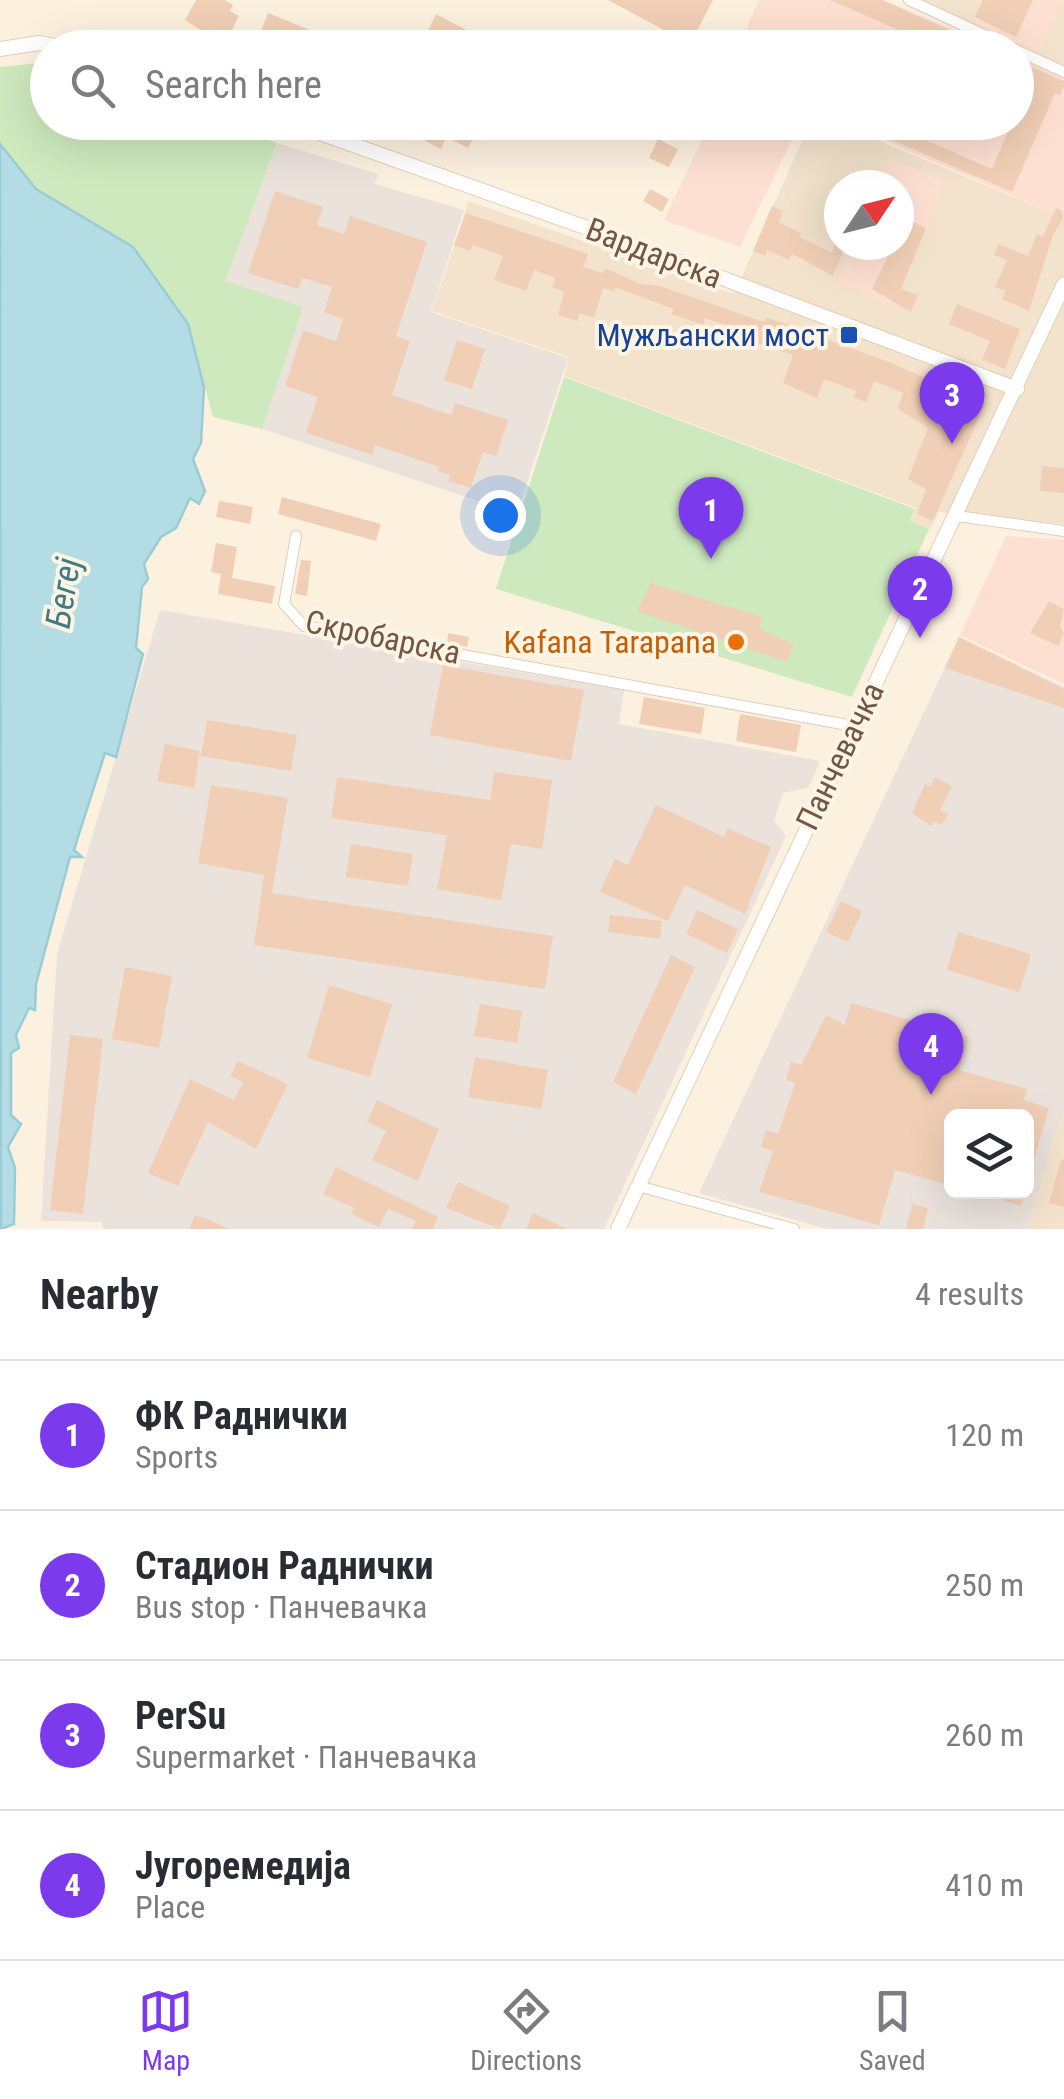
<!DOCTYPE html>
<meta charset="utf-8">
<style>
:root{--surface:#fff;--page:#f2f2f3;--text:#2b2b33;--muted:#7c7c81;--line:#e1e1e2;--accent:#7c3aed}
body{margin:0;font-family:"Roboto Condensed",sans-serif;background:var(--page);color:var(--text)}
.controls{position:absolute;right:30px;bottom:30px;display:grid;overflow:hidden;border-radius:15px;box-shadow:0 10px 40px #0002}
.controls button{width:90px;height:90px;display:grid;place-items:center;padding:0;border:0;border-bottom:2px solid var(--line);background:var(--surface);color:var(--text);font:50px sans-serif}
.compass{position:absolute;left:824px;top:170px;width:90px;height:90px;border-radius:50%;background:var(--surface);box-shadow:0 10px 40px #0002;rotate:55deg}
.you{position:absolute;left:500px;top:515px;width:35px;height:35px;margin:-25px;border:8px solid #fff;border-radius:50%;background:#1a73e8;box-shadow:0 0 0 15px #1a73e833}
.badge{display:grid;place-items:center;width:65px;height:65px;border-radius:50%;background:var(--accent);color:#fff;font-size:32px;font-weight:700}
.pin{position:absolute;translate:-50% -82px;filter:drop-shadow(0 2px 5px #0008)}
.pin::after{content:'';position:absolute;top:52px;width:35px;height:30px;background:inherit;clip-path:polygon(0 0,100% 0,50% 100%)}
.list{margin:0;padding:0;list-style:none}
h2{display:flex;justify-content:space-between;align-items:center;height:130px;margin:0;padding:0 40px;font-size:42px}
h2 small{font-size:32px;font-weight:400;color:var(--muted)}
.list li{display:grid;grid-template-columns:65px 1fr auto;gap:30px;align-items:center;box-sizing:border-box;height:150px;padding:0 40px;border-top:2px solid var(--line)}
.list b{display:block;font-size:38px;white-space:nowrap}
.list p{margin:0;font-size:32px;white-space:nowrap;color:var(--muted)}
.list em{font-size:32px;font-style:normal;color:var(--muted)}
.icon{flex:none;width:55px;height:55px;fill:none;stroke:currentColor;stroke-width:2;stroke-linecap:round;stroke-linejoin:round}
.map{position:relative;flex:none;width:1064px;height:1229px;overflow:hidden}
.search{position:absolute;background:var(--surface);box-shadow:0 10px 40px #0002;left:30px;right:30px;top:30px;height:110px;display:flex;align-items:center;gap:25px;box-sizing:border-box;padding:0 35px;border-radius:55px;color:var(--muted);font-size:38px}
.sheet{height:730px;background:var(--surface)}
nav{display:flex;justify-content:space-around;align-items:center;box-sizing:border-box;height:140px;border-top:2px solid var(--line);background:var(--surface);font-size:28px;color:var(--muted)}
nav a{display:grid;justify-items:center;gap:5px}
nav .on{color:var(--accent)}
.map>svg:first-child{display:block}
.residential{fill:#f3e3cd;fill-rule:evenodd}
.commercial{fill:#fde0d2}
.industrial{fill:#eae2db;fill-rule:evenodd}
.green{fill:#cee9be}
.water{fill:#b4dce5;stroke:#9accd6;stroke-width:2.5}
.building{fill:#f1cfb6}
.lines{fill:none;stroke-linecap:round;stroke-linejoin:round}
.street-casing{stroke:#e0cdbb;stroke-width:12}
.secondary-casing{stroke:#e5ceb9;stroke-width:16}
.street{stroke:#fff;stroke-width:10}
.secondary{stroke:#fff;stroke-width:14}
.transit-dot{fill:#1a4fb4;stroke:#fff5e4;stroke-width:4}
.food-dot{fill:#e8710a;stroke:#fff5e4;stroke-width:4}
.labels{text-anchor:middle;stroke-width:8;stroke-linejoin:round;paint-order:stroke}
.street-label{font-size:32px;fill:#725747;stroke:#fff5e4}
.transit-label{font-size:32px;fill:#164399;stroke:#fff5e4;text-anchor:end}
.food-label{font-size:32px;fill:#c56008;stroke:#fff5e4;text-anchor:end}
.water-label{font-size:35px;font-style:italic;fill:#417985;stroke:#fff5e4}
</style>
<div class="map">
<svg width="1064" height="1229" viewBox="0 0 1064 1229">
<rect width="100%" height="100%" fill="#fcf1df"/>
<!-- residential -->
<path class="residential" d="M903 0H1064V74L1007 47Z
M810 123H836L1064 218V524L939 512 930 529 911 520 916 508 564 376 569 357 432 311 469 201 734 294ZM839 185H899V245H839Z
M1064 1109V1229H1027Z"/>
<!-- commercial -->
<path class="commercial" d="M759 0H883L996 47 738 48Z
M983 0H1063L1037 56 971 25Z
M1017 56 1064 76V218L845 123 1016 122Z
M710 123H800L740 247 664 220Z
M889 158 945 181 894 306 838 282 854 245H899V185H878Z
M1006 536 1064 540V684L960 635Z"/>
<!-- industrial -->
<path class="industrial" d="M277 143 378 174 375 184 464 210 431 312 568 358 517 514 262 429 302 308 224 281Z
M160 610 624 690 619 724 820 761 808 788 783 793 774 821 786 836 604 1229H103L102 1222 41 1221 57 954Z
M959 637 1064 687V1109L1027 1229H827L699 1193ZM952 1116H1026V1192H952Z"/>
<!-- green -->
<path class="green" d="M39 63 47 64 48 122 223 123 277 143 225 281 303 307 262 429 213 417 188 324 133 247 36 189 0 144V67Z
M564 377 915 509 910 520 929 529 852 697 496 589Z"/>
<!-- water -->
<path class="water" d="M0 144 36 189 133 247 188 324 204 387 201 443 193 459 205 491 199 504 190 498 176 528 161 537 144 564 148 579 142 587 136 648 143 654 116 757 105 753 78 837 74 850 82 857H70L36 984 35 1010 29 1008 16 1035 19 1048 11 1053V1115L21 1124 8 1147 15 1168 14 1224 1 1229Z"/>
<!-- building -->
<path class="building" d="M196 0H224L233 5 230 11 239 16 224 45 185 20Z
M608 0H713L690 44Z
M830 0H882L990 48H940Z
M983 0H1033L1016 37 975 17Z
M268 13 352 47V48H280L258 38Z
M436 14 476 35 470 48H420Z
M1016 60 1064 81V86L1060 95 1055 93 1012 192 851 122H884L992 169 1012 122H1016L1030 82 1016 76Z
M431 122H482L468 148 446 137 441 149 422 139Z
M615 122H650L642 137Z
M658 139 678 149 669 167 649 158Z
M650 189 669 199 662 212 643 201Z
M275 191 323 207 317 225 344 234 350 216 427 242 396 336 410 341 392 395 451 415 455 403 508 420 496 456 483 452 471 488 448 481 450 475 438 471 439 467 375 445 372 455 306 433 318 397 285 386 303 330 336 341 343 319 324 312 332 287 303 278 298 289 248 273Z
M772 206 783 211 779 222 801 233 799 237 832 253 835 245H846L833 276 792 254 789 260 767 250 765 256 753 251Z
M1056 208 1062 211 1063 219 1053 235 1029 311 1002 299 1006 291 995 287 1007 260 994 255 998 244 1028 256 1037 234 1043 236Z
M466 213 588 254 583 267 603 273 605 268 640 284 660 286 764 322 766 317 889 362 985 404 933 521 917 514 926 489 908 479 928 428 898 409 903 393 874 381 866 402 854 398 856 391 824 379 817 398 783 383 793 355 734 335 736 330 729 326 705 318 703 325 672 314 673 309 615 287 614 291 603 288 594 318 579 313 577 321 558 315 564 292 552 287 555 278 534 270 526 291 494 280 503 256 473 245 470 251 454 245Z
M899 215 926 228 901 289 918 295 911 312 872 289 893 245H899Z
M957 304 1020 329 1005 369 982 359 990 341 949 324Z
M457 340 485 349 472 389 444 380Z
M1042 466 1064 468V493L1040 491Z
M282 497 381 524 376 541 278 514Z
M219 501 253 507 250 524 216 517Z
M216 543 237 547 232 578 275 586 272 604 218 594 221 574 211 572Z
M301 560 311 561 307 596 295 594Z
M651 583 762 617 759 628 793 644 787 662 637 611Z
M1049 601 1064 609 1060 627 1064 633 1058 646 1030 633Z
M448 633 469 637 467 647 447 643Z
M959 637 1064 689V708L945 668Z
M443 665 584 690 571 761 430 735Z
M644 697 705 708 701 734 639 724Z
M740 714 801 725 796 752 736 741Z
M207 720 297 735 291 771 201 756Z
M165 744 200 751 194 788 157 781Z
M494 772 552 780 542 849 511 844 501 900 437 889 447 835 331 818 337 777 490 800Z
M935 777 952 786 940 810 948 814 942 825 934 821 931 826 912 813 925 784 930 787Z
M211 785 288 798 272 893 553 936 545 989 254 945 264 875 198 863Z
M656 805 724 837 727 828 771 847 745 914 685 885 668 921 600 892 615 859 628 865Z
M351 844 413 854 408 886 346 877Z
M841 901 862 911 848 942 826 932Z
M697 910 738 929 727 953 686 934Z
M610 915 662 921 660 939 608 932Z
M958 932 1031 954 1019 992 947 970Z
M671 955 695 967 636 1094 613 1082Z
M125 967 172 976 159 1048 112 1039Z
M329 985 392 1004 370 1077 307 1058Z
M851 1003 969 1037 959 1070 1027 1089 1024 1100 1049 1108 1029 1177 1026 1116H952V1186L895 1170 879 1225 759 1192 773 1151 761 1147 766 1130 778 1134 795 1083 786 1080 791 1062 801 1065 826 1015 845 1025Z
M480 1004 522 1011 517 1043 474 1036Z
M70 1035 103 1039 83 1214 50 1210Z
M475 1057 548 1070 541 1109 468 1097Z
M238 1061 288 1084 256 1149 208 1122 178 1186 148 1173 190 1079 234 1100 243 1082 230 1076Z
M377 1100 439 1129 418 1181 372 1160 386 1131 367 1122Z
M1061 1159 1064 1160V1207L1049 1203Z
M336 1167 438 1217 433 1229H412L416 1221 388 1209 379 1227 351 1214 354 1208 323 1194Z
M458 1182 510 1206 500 1229 446 1208Z
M979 1192H1025L1021 1206Z
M912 1204 928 1208 923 1229H906Z
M533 1213 567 1229H526Z
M195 1216 205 1218 229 1229H189Z"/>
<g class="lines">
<defs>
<path id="street" d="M909 0 1012 48
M1016 50 1064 72
M957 516 1064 531
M296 536 284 604 304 626 853 726
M638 1186 794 1229"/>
<path id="secondary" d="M0 49 39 43 66 48
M289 122 610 236 1017 389
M618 1229 1064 284"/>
</defs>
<!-- street casing -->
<use href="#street" class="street-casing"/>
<!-- secondary casing -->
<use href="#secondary" class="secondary-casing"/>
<!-- street -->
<use href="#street" class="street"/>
<!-- secondary -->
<use href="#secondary" class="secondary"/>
</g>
<!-- markers -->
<rect class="transit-dot" x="839" y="325" width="20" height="20" rx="5"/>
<circle class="food-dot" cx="736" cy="642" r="10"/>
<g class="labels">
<!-- street labels -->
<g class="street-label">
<text transform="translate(654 253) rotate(21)" y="11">Вардарска</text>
<text transform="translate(383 637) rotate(12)" y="11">Скробарска</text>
<text transform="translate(840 756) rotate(-64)" y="11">Панчевачка</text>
</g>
<!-- transit labels -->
<g class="transit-label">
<text x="829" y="346">Мужљански мост</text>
</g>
<!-- food labels -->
<g class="food-label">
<text x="716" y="653">Kafana Tarapana</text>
</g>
<!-- water labels -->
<g class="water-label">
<text transform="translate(63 593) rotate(-81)" y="12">Бегеј</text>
</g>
</g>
</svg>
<div class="controls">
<button><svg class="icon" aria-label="layers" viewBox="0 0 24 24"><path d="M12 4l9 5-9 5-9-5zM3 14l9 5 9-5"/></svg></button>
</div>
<svg class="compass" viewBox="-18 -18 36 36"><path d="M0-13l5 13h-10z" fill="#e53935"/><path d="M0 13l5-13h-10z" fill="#7c7c81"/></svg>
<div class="you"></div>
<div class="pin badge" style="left:711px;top:559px">1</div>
<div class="pin badge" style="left:920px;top:638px">2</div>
<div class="pin badge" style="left:952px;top:444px">3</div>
<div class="pin badge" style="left:931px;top:1095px">4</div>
<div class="search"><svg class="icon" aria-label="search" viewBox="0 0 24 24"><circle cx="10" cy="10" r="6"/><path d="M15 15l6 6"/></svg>Search here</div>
</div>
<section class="sheet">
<h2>Nearby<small>4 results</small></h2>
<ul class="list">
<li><span class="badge">1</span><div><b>ФК Раднички</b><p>Sports</p></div><em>120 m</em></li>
<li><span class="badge">2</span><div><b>Стадион Раднички</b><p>Bus stop · Панчевачка</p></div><em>250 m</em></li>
<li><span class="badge">3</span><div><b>PerSu</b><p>Supermarket · Панчевачка</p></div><em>260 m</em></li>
<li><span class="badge">4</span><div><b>Југоремедија</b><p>Place</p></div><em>410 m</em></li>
</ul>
</section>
<nav>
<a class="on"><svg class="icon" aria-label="map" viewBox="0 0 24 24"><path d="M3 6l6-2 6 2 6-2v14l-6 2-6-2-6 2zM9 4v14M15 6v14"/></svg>Map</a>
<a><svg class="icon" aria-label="directions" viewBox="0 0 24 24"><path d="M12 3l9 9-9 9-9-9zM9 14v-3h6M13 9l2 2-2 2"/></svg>Directions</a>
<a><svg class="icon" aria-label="saved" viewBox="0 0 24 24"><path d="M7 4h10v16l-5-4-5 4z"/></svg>Saved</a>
</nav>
